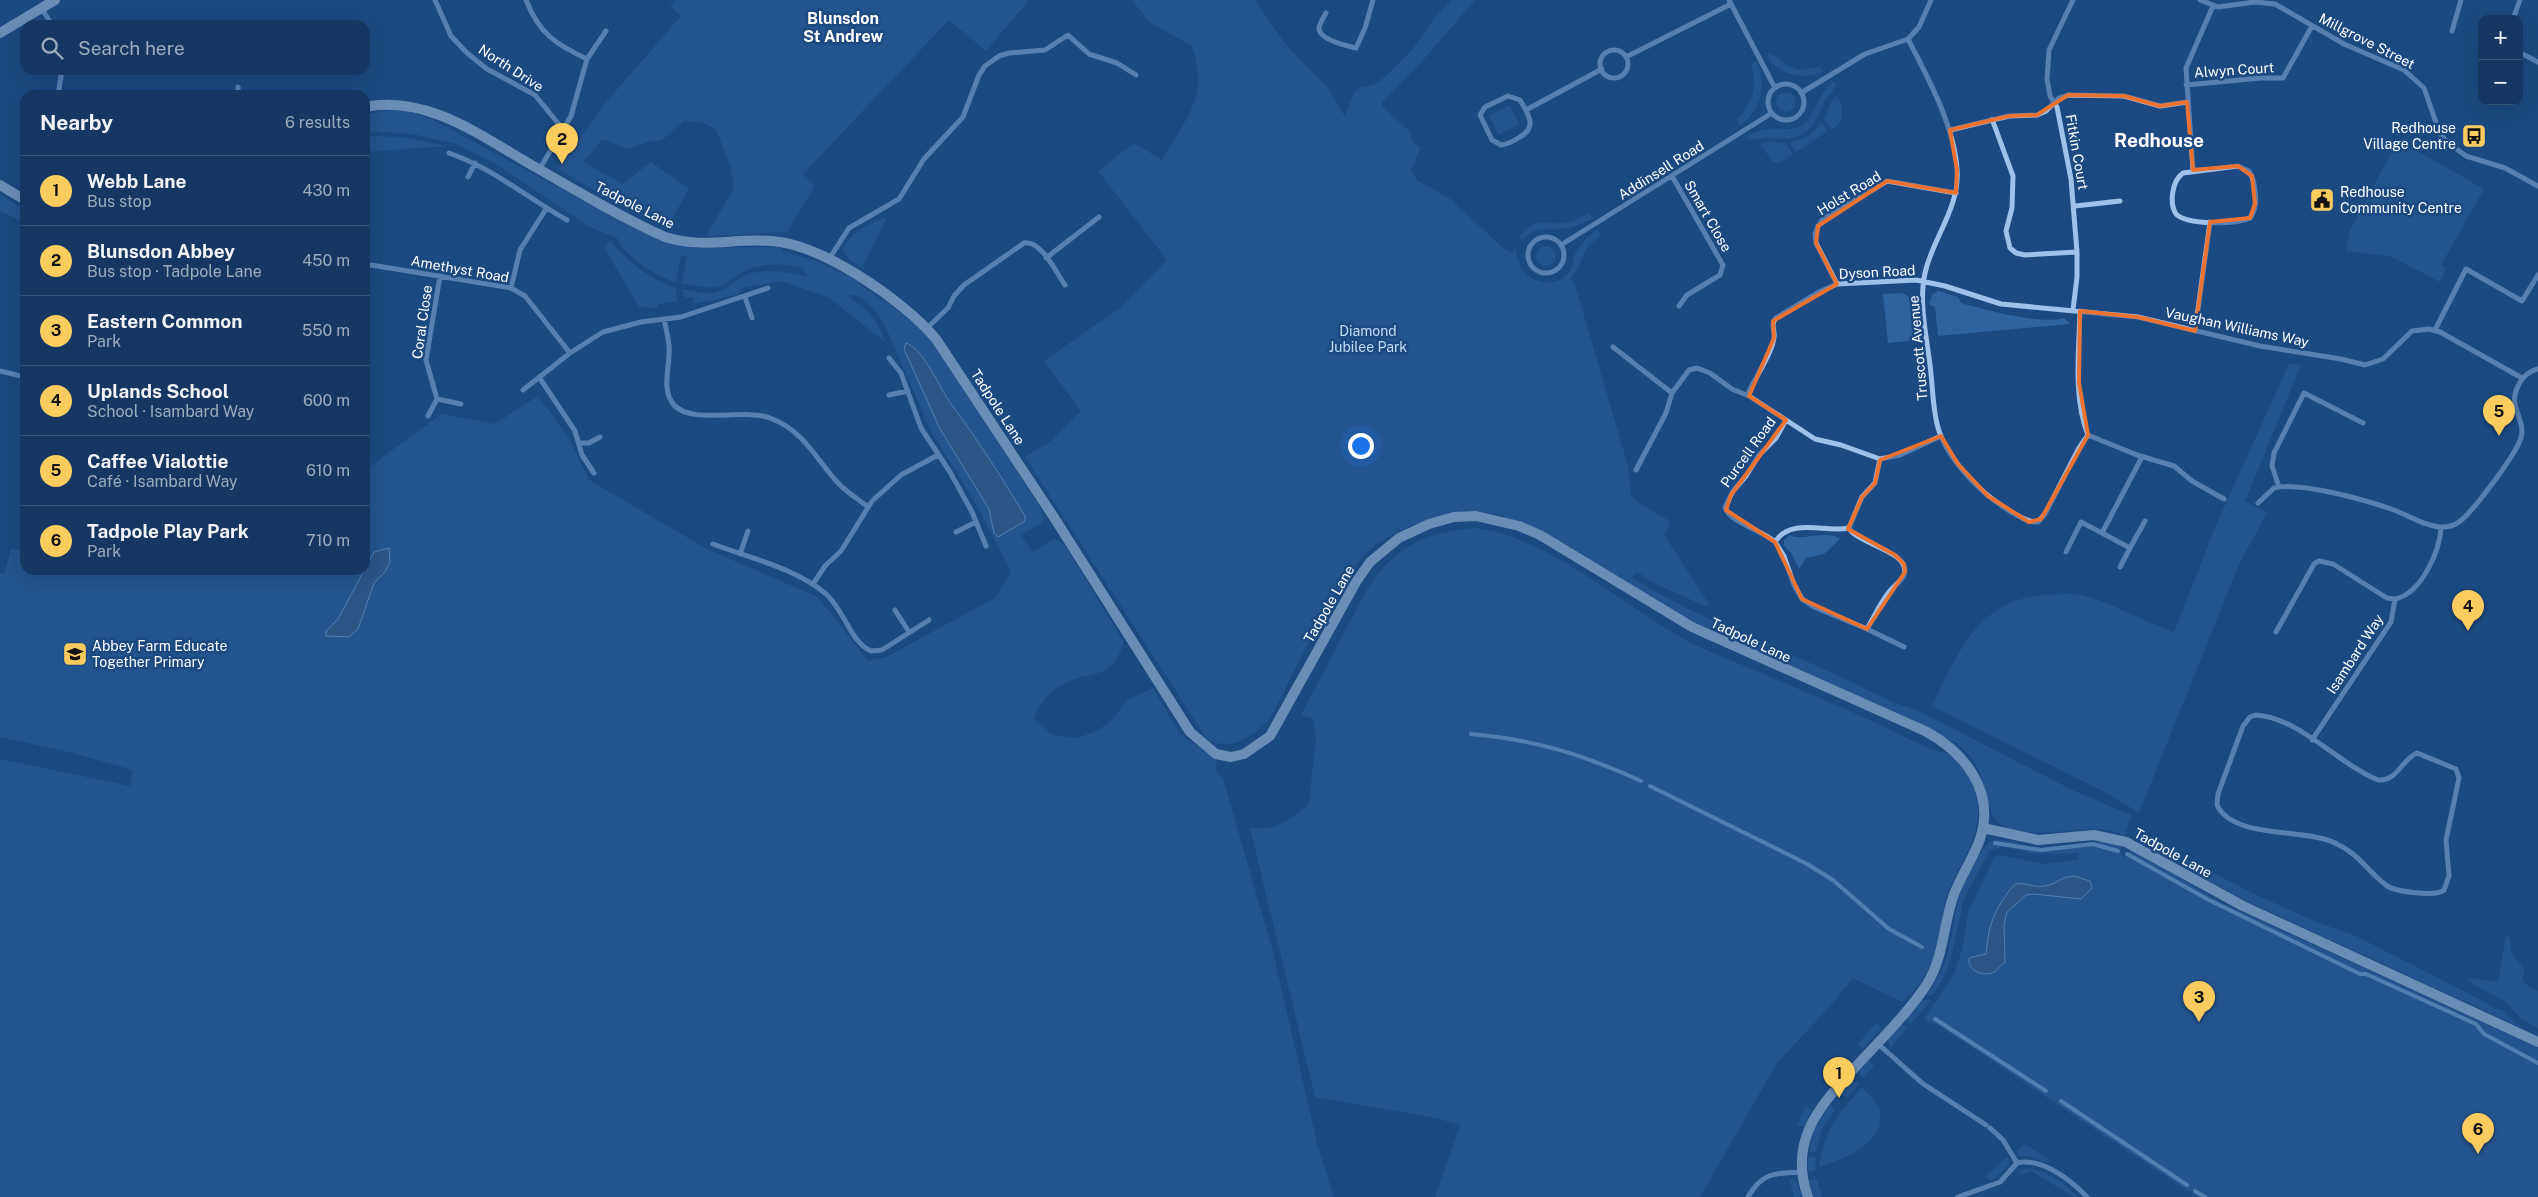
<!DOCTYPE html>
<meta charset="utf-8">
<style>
:root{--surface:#153761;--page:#1e3f67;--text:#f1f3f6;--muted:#9dacbd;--line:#345176;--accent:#facc5e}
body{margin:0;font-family:"Public Sans",sans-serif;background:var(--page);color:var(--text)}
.controls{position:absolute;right:15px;top:15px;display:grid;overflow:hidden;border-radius:10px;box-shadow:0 5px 20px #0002}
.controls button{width:45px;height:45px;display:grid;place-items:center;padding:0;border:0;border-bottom:1px solid var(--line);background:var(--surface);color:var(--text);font:25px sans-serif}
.you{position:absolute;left:1360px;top:445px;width:18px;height:18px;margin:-12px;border:4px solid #fff;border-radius:50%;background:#1a73e8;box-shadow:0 0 0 8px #1a73e833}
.badge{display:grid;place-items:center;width:32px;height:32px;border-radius:50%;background:var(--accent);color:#111;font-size:16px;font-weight:700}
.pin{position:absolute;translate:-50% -41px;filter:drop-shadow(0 1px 2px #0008)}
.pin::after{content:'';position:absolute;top:26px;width:18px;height:15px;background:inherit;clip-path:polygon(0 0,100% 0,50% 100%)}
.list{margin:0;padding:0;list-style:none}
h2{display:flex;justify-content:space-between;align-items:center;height:65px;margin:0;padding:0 20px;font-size:21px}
h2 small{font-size:16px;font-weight:400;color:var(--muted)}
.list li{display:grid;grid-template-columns:32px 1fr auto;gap:15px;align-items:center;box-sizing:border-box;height:70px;padding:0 20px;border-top:1px solid var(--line)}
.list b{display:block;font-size:19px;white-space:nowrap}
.list p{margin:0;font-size:16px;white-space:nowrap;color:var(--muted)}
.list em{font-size:16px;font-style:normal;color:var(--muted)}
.icon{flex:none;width:28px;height:28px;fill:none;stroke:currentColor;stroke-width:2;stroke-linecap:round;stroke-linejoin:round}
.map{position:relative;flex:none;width:2538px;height:1197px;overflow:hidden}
.search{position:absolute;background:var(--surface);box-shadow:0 5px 20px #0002;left:20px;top:20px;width:350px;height:55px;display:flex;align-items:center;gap:12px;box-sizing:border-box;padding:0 18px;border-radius:15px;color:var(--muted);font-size:19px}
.panel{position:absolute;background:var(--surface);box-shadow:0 5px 20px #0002;left:20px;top:90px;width:350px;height:485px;border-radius:15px}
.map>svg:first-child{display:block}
.green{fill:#2f629f}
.water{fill:#40628b;stroke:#93bdec}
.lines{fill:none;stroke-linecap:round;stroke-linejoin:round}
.stream{stroke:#93bdec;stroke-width:4}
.street{stroke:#a0c2ea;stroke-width:5}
.secondary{stroke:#cbdff7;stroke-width:10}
.marked{fill:none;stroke:#eb7230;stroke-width:4;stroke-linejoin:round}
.labels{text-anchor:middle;stroke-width:5;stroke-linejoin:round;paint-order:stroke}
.street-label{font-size:14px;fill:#fff;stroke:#1c4981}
.poi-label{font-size:14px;fill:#fff;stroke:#1c4981;text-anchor:start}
.park-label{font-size:14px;fill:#c5dcf7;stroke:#1c4981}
.quarter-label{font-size:16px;font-weight:bold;fill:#fff;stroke:#1c4981}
.district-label{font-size:19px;font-weight:bold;fill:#fff;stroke:#1c4981}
</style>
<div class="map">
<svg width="2538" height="1197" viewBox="0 0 2538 1197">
<rect width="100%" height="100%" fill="#1c4981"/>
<!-- green -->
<path class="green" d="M676 0H1029L986 51 949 20 803 174 815 186 787 232 706 236 734 188 730 165 716 129 701 122 684 121 662 140 648 142 628 149 602 139 584 162 622 184 651 162 689 189 666 229 557 169 607 101 681 16 670 6Z
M1132 0H1255L1286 45 1329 89 1345 117 1354 92 1359 88 1374 85 1387 75 1412 50 1435 17 1452 0H1475L1424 59 1382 102V106L1410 132 1411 139 1420 148 1411 171 1418 181 1449 198 1503 248 1512 253 1514 247C1518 254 1518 263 1522 269 1533 285 1558 288 1570 271 1573 267 1573 261 1574 256 1579 245 1588 236 1598 229L1601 235 1587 247 1578 268 1570 279 1575 285 1628 466 1631 495 1637 502 1671 522 1664 535 1709 604 1707 607 1656 584 1637 572 1632 578C1699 619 1774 646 1845 679 1869 690 1890 704 1915 709L2072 790 2131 815 2125 835C2115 832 2105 829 2095 829 2072 828 2005 844 1993 815 1979 783 1987 767 1955 742L1691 624 1517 521C1502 516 1485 510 1469 511 1435 513 1385 532 1362 557 1355 565 1351 575 1345 583 1316 624 1294 672 1271 717 1255 735 1230 754 1206 738L1025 457 1051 441 1081 411 1044 361 1121 307 1167 260 1098 171 1134 143 1162 160C1187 116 1209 98 1192 46L1149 22Z
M1769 52 1790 67 1801 70 1819 67 1824 72C1802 79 1783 77 1768 58Z
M1756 60C1768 84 1761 110 1740 126L1737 120C1752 103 1759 87 1751 65Z
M1834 81 1836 85C1833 91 1828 96 1825 101 1817 117 1813 134 1793 138 1777 140 1767 136 1750 140L1746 136C1753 133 1760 130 1768 129 1780 127 1792 132 1803 125 1815 117 1816 95 1834 81Z
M1776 102a10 10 0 1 1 20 0a10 10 0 1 1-20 0Z
M1837 96C1845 109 1845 122 1831 130L1824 119 1831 102Z
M1509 105 1519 124 1499 135 1489 116Z
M389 110 415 113 433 120 635 229 664 241 694 248 779 247 783 251 816 261 859 281 862 287 888 303 916 325 933 342 958 375 1042 511 1043 522 1021 535 1032 552 1054 539 1063 543 1124 642C1112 679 1097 670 1067 682 1050 689 1041 703 1033 718L1053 735 1077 738 1097 731 1112 720 1126 701 1153 688 1180 734 1216 759V771L1223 778 1272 948 1318 1147 1334 1197H0V759L130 786 133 770 65 751 0 737V573L4 574 11 548 25 552V570H365V470L442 414 495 424 538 396 567 435 589 480 707 549 818 597 868 661 886 657 995 598 1011 572 975 502 931 431 887 330C879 314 867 294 847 295 866 309 878 318 885 342L828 297 781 281 742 288 739 294 694 304 693 297 686 298 681 289C694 291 711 297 723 290 731 285 738 279 746 275 768 267 787 273 807 276L802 268C784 262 761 264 744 271 735 275 729 283 720 286 708 290 693 285 681 283L687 257 681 256 676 283C655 275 627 259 617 238L590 227 496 164 456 144 413 134 365 131V115Z
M1822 123 1828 131 1796 152 1790 143 1808 136Z
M378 136 407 138 446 146 365 152V137Z
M2398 140 2484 189 2441 265 2446 268 2440 282 2390 256 2346 251 2350 230Z
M1770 142 1786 143 1793 154 1780 163 1773 162 1760 144Z
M0 195 25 210V223L0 211Z
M1589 213 1593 219 1570 228 1536 230 1523 239 1518 238C1537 214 1547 227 1571 222 1577 220 1583 216 1589 213Z
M887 217 862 267 850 261 843 251C850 231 869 224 887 217Z
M610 241C629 262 649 279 676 288L677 301 658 304 657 308 639 307 604 247Z
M1536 256a10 10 0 1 1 20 0a10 10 0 1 1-20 0Z
M1939 291 1958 297 1961 303C1986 310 2041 325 2064 318L2070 324 1938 336 1935 307 1929 304 1932 295Z
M1903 293 1910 298 1913 334 1916 340 1888 343 1883 294Z
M2289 364 2301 365 2245 501 2267 513 2239 564 2139 813 2107 793 1932 706C1959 652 1978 598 2048 595 2062 594 2075 593 2089 597 2118 606 2145 622 2174 632L2217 523Z
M1473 528C1544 533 1628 610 1693 644 1712 653 1732 661 1752 669 1791 686 1831 703 1870 720 1888 728 1934 754 1950 754 1964 769 1976 785 1978 807 1980 839 1959 864 1948 892 1943 907 1942 922 1939 937 1935 963 1921 986 1902 1002L1853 978 1832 1004 1777 1063 1700 1197H1435L1460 1125 1436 1118 1315 1097 1250 828C1279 831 1287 821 1309 804L1316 737 1313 718 1301 715 1367 589C1395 547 1423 533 1473 528Z
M1790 535C1801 542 1827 529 1840 539L1824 554 1806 558 1799 569 1791 553 1784 546V540Z
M2136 826 2160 845 2254 894 2316 922 2356 936 2485 1002 2494 1009H2501L2520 1027 2255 905 2201 877 2134 834Z
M1994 840C2010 838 2024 847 2040 848 2068 849 2093 835 2121 847L2119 854 2125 857 2130 850 2140 854 2222 903 2538 1048V1197H2197L1938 1025 1924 1019 1954 974 1962 950 1968 912 1994 858 2001 855 2044 864 2079 860 2078 853 2036 854 2004 847 1990 850 1964 898 1951 958 1942 981 1932 995 1926 996C1934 984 1942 972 1946 959 1952 941 1952 924 1957 906 1960 890 1979 846 1994 840Z
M2506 936 2510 937 2511 953 2524 968 2523 981 2529 987 2538 991V1028L2521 1019 2506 1002 2472 984 2467 978 2498 982Z
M1929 999 1931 1000 1911 1024 1907 1022V1017L1922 1001Z
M1877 1022 1881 1029 1863 1049 1858 1044Z
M1904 1025 1907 1028 1890 1048 1888 1039 1899 1026Z
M1869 1060 1874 1065 1863 1078 1859 1073Z
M1842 1061 1847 1068 1832 1081 1828 1078Z
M1852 1080 1859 1084 1846 1098 1839 1092Z
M1862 1087C1867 1094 1876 1100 1879 1108 1890 1142 1842 1160 1819 1167 1827 1126 1835 1118 1862 1087Z
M1806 1105 1811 1111 1804 1126H1797Z
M1830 1105 1835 1110 1822 1129 1816 1152H1809L1814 1130Z
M2024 1144 2048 1159 2045 1162 2033 1157 2019 1156 2016 1152Z
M1811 1156 1816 1157 1815 1171 1810 1172 1808 1170V1158Z
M2008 1156 2009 1165 1991 1181 1986 1176Z
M2027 1168C2045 1170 2066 1184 2078 1197H2074L2031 1171 2020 1175 2018 1172Z
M1789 1178 1797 1182 1801 1197H1794Z
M1817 1179 1822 1197H1814L1809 1180Z"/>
<!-- water -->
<path class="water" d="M906 343C924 349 940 389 951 404 978 440 1002 478 1025 516V521L998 537 994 533 989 509 940 429 904 349Z
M389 548 390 562 385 572 374 583 358 629 349 637 326 636V631L338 619 374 552Z
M2074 876 2090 881 2092 888 2081 899 2034 894 2026 895 2007 912 2004 925 2005 962C2001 965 1997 971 1992 973 1981 976 1967 970 1969 958L1986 954C1987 948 1987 944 1988 938 1990 919 2002 898 2015 884 2026 882 2033 888 2044 886 2056 885 2059 877 2074 876Z"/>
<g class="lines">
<!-- stream -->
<path class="stream" d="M1471 734C1536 740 1582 754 1641 781
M1650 786 1807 864 1833 880 1889 929 1922 947
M1995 843 2041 850 2093 844 2118 851
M2127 854 2207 899 2360 974H2366L2476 1024 2484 1034 2538 1063
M1935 1019 2046 1091
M2061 1101 2187 1185
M2195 1191 2205 1197"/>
<!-- street -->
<path class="street" d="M435 0 451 36 467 53 487 69 535 95 562 128
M526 0C539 33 555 44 587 59
M1729 0 1775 88
M2073 0 2049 50 2047 79 2050 96 2057 107 2071 179 2077 252
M2200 0 2218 7 2255 2 2275 4 2344 44 2404 70 2424 88 2440 134 2447 142 2466 156 2505 168 2538 186
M42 9 52 25
M1326 13C1323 18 1319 24 1319 29 1320 40 1347 46 1356 48L1365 28 1373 0
M2513 19 2520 0
M2452 31 2461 0
M1908 39C1928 78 1954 125 1957 169 1960 206 1935 235 1926 269 1917 302 1928 341 1931 374 1933 392 1933 413 1939 431 1947 455 1967 477 1986 494 1996 502 2025 524 2038 522L2045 514 2079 448 2088 435C2073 397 2079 351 2080 311
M1600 64a14 14 0 1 1 28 0a14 14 0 1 1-28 0Z
M2519 52 2538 62
M1626 57 1731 4
M1768 102a18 18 0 1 1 36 0a18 18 0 1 1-36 0Z
M2186 85 2261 78H2283L2312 26
M238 87V95
M1801 93 1865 54 1908 39 1919 27 1931 0
M58 95 62 70
M1508 96 1520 100C1528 114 1538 127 1520 137 1514 141 1508 144 1501 145L1492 140 1480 115 1485 107Z
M1526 110 1602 69
M1992 119 2013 176 2012 208 2006 231 2010 248 2016 253 2025 255 2077 252V277L2073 310
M1950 130 2009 116 2037 115 2046 111 2059 98 2068 95 2124 96 2160 106 2187 102
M449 153C494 169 526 197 567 220
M2238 166 2249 171C2256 182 2259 208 2250 218 2236 225 2187 225 2176 214 2169 203 2172 181 2183 173Z
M539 170 571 116 587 59 606 31
M2193 170 2186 68 2213 6
M1672 176 1723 265 1720 275 1687 295 1679 306
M468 177 475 163
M2075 206 2120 201
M1528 255a18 18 0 1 1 36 0a18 18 0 1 1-36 0Z
M1561 245 1772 113
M1046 258 1099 217
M829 259 849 228 899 199 924 159 963 117 979 75 985 66 999 56 1009 53 1045 50 1068 35 1089 54 1117 63 1136 75
M365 264 511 288 525 296 570 353
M1837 284 1816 243 1815 234 1818 226 1823 219 1887 181 1956 193
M511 288 520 250 546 209
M745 297 752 318
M664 319C666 328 668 337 669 345 671 364 660 389 674 405 692 425 744 408 770 418 805 431 816 460 840 485 848 493 858 499 867 506
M927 328 948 308 954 296 964 285 1024 243C1041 240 1056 272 1065 285
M2435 330 2466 269 2522 301 2538 275
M2195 331 2210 222
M1613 347 1672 393 1689 370 1697 368 1710 373 1732 389 1749 396 1786 420 1776 438 1759 455 1746 476 1733 491 1725 507C1728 522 1764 531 1775 542
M889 358 901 373 921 428 950 472 972 512 986 546
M0 371 25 377
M539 377 575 431 582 455 594 473
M523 390 570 353 603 332 641 322 681 317 768 288
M889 395 908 391
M1749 396V391C1756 377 1773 351 1774 337 1775 329 1770 325 1776 318L1819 292 1837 284 1916 280 1945 286 2001 304 2138 317 2260 346 2341 359 2365 365 2383 359 2412 331 2429 329 2440 332 2522 378
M437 399 461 404
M428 416 437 399 426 360 440 276
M1786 420 1815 439 1841 445 1880 459 1900 455 1941 436
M2088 435 2137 455 2174 466 2192 481 2224 499
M580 443H589L600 437
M2142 457 2102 533 2130 548 2145 521
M1636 470 1666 413 1672 393
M2279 487 2272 466 2274 453 2304 393 2363 423
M2258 503 2274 488C2299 481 2369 501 2394 510 2409 516 2425 526 2441 527
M1849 528C1825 533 1791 517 1775 542L1784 556 1794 585 1802 599 1814 607 1867 629C1874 617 1880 603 1889 592 1893 586 1901 582 1904 575 1912 551 1858 545 1849 528L1862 497 1875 483 1880 459
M956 532 976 522
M713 544C750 558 795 568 826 594 844 610 851 643 871 651L882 650 929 620
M2066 552 2081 522 2102 533
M740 554 748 531
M2120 567 2130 548
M813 584 825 566 841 551 872 501 901 475 938 455
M895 610 909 632
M1867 629 1904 647
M2276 632 2314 564 2319 561 2333 564 2387 598 2395 599
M2256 715C2300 718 2338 764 2378 780 2398 781 2401 760 2417 753L2456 769 2459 778 2446 840 2449 876 2444 890C2436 897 2394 892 2386 885 2365 869 2360 854 2333 842 2302 828 2233 839 2217 805L2218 794 2243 726 2250 717Z
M2312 740 2391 622 2395 599C2421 594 2440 551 2441 527 2447 527 2454 526 2459 522 2473 512 2516 454 2521 438 2526 418 2507 407 2518 386 2523 376 2528 372 2538 369
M1877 1043 1922 1083 1986 1125
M1990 1128 2003 1140 2017 1163
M1748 1197C1762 1172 1776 1173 1802 1172
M1958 1197 2000 1182 2017 1163C2041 1157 2071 1180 2087 1197"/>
<!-- secondary -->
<path class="secondary" d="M0 33 55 0
M365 107C429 94 485 139 537 168 578 192 621 217 665 237 705 249 731 238 771 241 822 244 903 300 936 339L1055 519 1190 732 1216 754 1231 757 1244 754 1270 736 1356 582 1370 562 1399 538 1429 524 1454 517 1476 516 1519 526 1540 535 1692 627 1925 731C1964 752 1996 791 1980 839 1973 859 1960 877 1953 897 1943 927 1944 956 1927 984 1906 1016 1876 1044 1850 1073 1816 1110 1789 1144 1808 1197
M0 185 25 200
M1983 828 2038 840 2094 835 2126 842 2243 906 2538 1042"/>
</g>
<!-- marked area -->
<path d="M0 0H2538V1197H0ZM2068 95 2124 96 2160 106 2187 102 2193 170 2238 166 2252 176 2255 204 2250 218 2210 222 2195 331 2138 317 2080 311 2079 383 2088 435 2041 519 2029 522 1988 496 1958 464 1941 436 1880 460 1875 483 1862 497 1848 529 1895 555 1904 564 1905 572 1867 629 1802 599 1775 542 1726 510 1731 495 1786 420 1749 396 1774 338 1773 321 1837 284 1816 243 1818 226 1887 181 1956 193 1957 170 1950 130 2009 116 2037 115Z" fill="#1c4981" fill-opacity=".55" fill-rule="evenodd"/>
<path class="marked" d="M2068 95 2124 96 2160 106 2187 102 2193 170 2238 166 2252 176 2255 204 2250 218 2210 222 2195 331 2138 317 2080 311 2079 383 2088 435 2041 519 2029 522 1988 496 1958 464 1941 436 1880 460 1875 483 1862 497 1848 529 1895 555 1904 564 1905 572 1867 629 1802 599 1775 542 1726 510 1731 495 1786 420 1749 396 1774 338 1773 321 1837 284 1816 243 1818 226 1887 181 1956 193 1957 170 1950 130 2009 116 2037 115Z"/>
<!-- icons -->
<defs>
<symbol id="bus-square" viewBox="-11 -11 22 22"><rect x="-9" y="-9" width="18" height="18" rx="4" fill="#facc5e" stroke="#1c4981"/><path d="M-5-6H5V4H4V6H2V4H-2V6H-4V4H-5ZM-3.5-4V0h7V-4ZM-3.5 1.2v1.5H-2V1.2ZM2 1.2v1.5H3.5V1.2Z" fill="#111"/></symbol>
<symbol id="civic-square" viewBox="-11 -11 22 22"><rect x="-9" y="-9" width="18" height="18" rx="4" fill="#facc5e" stroke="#1c4981"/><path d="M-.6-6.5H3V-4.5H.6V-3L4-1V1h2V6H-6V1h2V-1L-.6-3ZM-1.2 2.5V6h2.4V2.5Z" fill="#111"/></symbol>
<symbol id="school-square" viewBox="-11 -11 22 22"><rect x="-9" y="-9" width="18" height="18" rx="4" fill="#facc5e" stroke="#1c4981"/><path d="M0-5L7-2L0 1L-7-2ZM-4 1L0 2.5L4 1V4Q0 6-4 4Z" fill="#111"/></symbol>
</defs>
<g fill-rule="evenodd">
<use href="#bus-square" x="2460" y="122" width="28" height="28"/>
<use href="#civic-square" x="2308" y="186" width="28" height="28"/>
<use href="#school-square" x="61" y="640" width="28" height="28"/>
</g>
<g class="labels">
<!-- street labels -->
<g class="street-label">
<text transform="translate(2367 41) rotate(27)" y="5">Millgrove Street</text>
<text transform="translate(511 68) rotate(33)" y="5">North Drive</text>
<text transform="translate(2234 70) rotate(-4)" y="5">Alwyn Court</text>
<text transform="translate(2077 152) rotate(80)" y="5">Fitkin Court</text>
<text transform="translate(1661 170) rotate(-32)" y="5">Addinsell Road</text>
<text transform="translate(1849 193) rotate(-31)" y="5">Holst Road</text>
<text transform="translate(635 205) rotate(27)" y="5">Tadpole Lane</text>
<text transform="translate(1708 216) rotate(60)" y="5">Smart Close</text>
<text transform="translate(460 269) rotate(10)" y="5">Amethyst Road</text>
<text transform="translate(1877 272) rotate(-3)" y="5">Dyson Road</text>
<text transform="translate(422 322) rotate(-82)" y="5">Coral Close</text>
<text transform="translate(2237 327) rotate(12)" y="5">Vaughan Williams Way</text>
<text transform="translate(1918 348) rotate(-95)" y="5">Truscott Avenue</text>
<text transform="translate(998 407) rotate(57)" y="5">Tadpole Lane</text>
<text transform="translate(1748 452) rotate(-54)" y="5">Purcell Road</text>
<text transform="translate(1329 604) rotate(-60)" y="5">Tadpole Lane</text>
<text transform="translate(1751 640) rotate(25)" y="5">Tadpole Lane</text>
<text transform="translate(2355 654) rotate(-57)" y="5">Isambard Way</text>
<text transform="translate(2173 853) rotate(29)" y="5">Tadpole Lane</text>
</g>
<!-- poi labels -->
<g class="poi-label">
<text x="2456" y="133" text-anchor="end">Redhouse<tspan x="2456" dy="16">Village Centre</tspan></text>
<text x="2340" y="197">Redhouse<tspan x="2340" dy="16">Community Centre</tspan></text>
<text x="92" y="651">Abbey Farm Educate<tspan x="92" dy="16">Together Primary</tspan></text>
</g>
<!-- park labels -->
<g class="park-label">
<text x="1368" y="336">Diamond<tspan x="1368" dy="16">Jubilee Park</tspan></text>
</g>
<!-- quarter labels -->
<g class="quarter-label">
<text x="843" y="24">Blunsdon<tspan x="843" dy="18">St Andrew</tspan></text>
</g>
<!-- district labels -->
<g class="district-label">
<text x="2159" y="147">Redhouse</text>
</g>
</g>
</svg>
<div class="controls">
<button>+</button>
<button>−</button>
</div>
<div class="you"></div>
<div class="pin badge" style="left:1839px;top:1098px">1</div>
<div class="pin badge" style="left:562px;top:164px">2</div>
<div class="pin badge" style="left:2199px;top:1022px">3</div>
<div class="pin badge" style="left:2468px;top:631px">4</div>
<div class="pin badge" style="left:2499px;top:436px">5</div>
<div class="pin badge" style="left:2478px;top:1154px">6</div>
<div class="search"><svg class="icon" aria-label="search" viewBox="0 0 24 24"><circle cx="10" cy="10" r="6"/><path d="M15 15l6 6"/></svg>Search here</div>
<section class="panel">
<h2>Nearby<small>6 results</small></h2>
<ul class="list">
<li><span class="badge">1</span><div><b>Webb Lane</b><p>Bus stop</p></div><em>430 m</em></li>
<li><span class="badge">2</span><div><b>Blunsdon Abbey</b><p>Bus stop · Tadpole Lane</p></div><em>450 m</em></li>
<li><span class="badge">3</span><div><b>Eastern Common</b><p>Park</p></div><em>550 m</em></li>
<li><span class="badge">4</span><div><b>Uplands School</b><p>School · Isambard Way</p></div><em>600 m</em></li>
<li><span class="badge">5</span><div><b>Caffee Vialottie</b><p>Café · Isambard Way</p></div><em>610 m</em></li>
<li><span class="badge">6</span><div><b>Tadpole Play Park</b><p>Park</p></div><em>710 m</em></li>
</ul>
</section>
</div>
